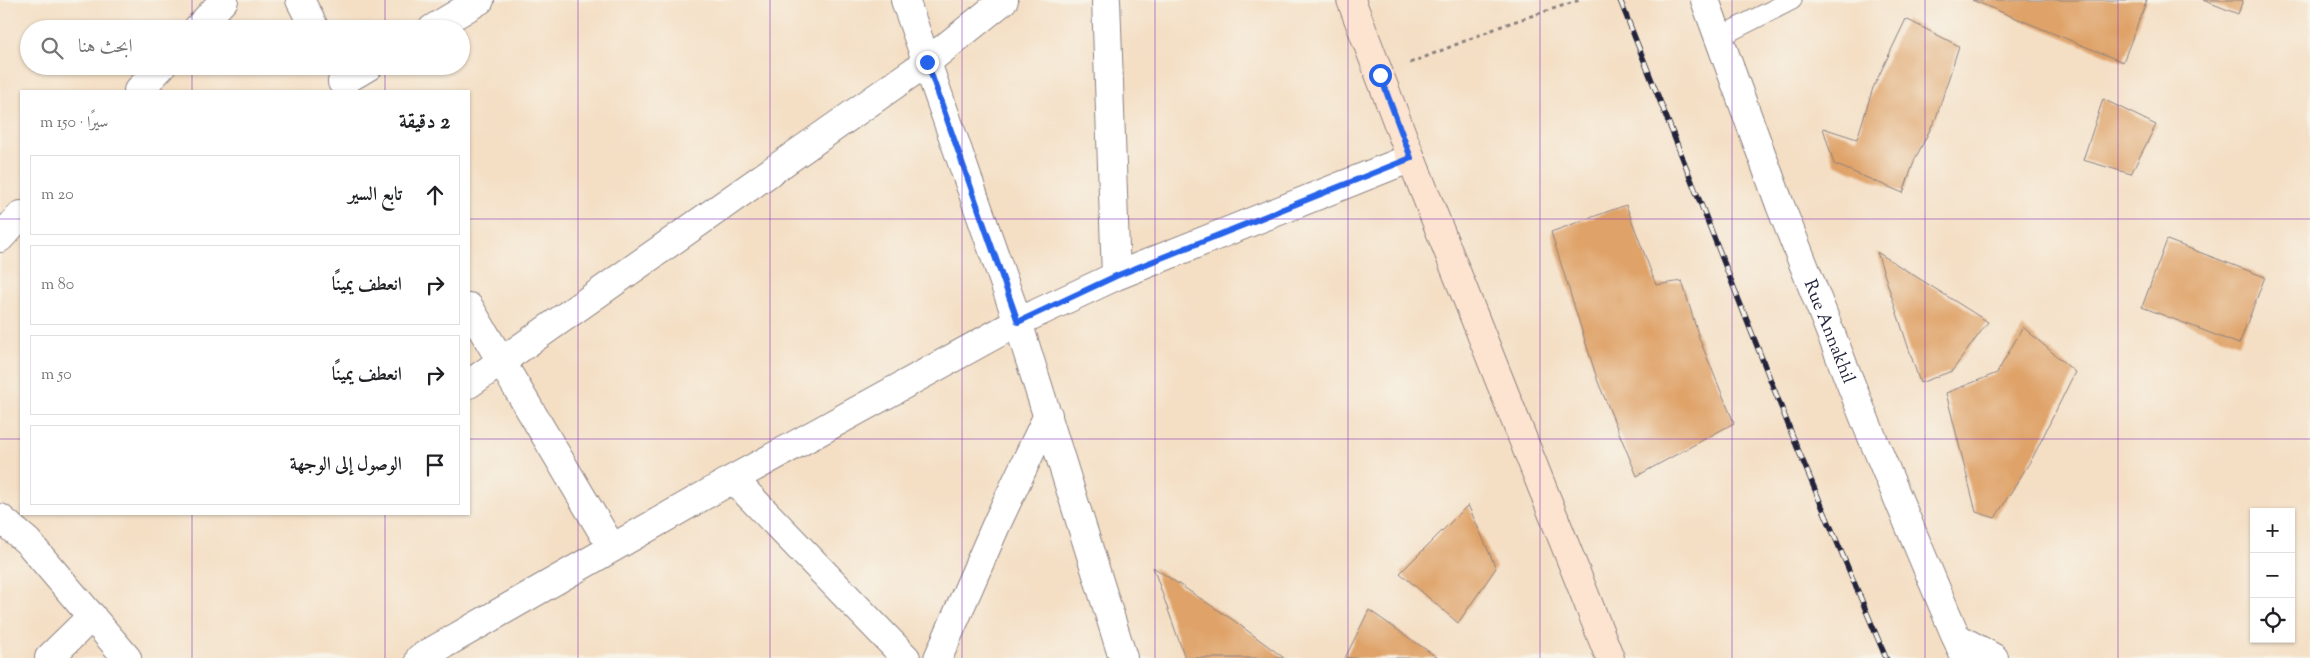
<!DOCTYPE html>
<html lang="ar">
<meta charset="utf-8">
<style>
:root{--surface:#fff;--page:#f2f2f2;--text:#202124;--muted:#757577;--line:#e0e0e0}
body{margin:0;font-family:"Sorts Mill Goudy",Amiri,serif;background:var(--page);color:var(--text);direction:rtl}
.controls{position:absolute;right:15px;bottom:15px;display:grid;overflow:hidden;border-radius:0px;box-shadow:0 1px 4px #0004}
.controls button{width:45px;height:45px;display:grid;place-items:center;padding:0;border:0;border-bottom:1px solid var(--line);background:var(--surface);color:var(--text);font:25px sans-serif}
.stop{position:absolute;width:15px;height:15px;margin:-11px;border:4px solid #2563eb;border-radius:50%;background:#fff}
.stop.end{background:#2563eb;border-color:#fff;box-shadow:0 1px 5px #0008}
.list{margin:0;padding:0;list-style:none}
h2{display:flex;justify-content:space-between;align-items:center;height:65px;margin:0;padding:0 20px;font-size:21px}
h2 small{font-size:16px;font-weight:400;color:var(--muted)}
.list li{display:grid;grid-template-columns:32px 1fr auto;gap:15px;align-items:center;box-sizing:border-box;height:80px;margin:0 10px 10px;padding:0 10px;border:1px solid var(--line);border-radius:0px}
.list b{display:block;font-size:19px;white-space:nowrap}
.list em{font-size:16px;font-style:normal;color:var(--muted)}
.icon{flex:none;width:28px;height:28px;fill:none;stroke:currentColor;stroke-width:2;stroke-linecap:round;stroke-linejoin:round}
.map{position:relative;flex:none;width:2310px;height:658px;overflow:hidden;direction:ltr}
.search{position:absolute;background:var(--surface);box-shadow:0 1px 4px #0004;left:20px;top:20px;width:450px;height:55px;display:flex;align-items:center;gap:12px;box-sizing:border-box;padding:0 18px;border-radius:28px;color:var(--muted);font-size:19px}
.panel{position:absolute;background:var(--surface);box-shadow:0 1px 4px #0004;left:20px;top:90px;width:450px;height:425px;border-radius:0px;direction:rtl}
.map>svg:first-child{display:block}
.building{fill:#dfa267}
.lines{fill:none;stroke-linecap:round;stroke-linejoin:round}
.service-casing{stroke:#8b8080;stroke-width:21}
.minor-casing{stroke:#8b8080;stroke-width:30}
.tertiary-casing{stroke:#8b8080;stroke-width:30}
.secondary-casing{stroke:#8b8080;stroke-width:30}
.path{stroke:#8b8080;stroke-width:3;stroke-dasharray:4 4;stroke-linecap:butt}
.service{stroke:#fff;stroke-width:19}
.minor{stroke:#fff;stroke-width:28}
.tertiary{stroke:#fff;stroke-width:28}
.secondary{stroke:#fde4d0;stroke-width:28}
.rail-casing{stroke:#22223b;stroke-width:5.5}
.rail{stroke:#f7f3e8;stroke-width:4;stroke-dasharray:11;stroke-linecap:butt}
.route{stroke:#2563eb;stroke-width:6}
.grid{fill:none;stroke:#7b2cbf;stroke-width:1;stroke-opacity:0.55}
.labels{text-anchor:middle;stroke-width:4.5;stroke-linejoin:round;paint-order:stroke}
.street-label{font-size:18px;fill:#22223b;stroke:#f7f3e8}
</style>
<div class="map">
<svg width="2310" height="658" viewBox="0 0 2310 658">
<rect width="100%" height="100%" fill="#f7f3e8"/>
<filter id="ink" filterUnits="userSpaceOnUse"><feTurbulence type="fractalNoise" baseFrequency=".02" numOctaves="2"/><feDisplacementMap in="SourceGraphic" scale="10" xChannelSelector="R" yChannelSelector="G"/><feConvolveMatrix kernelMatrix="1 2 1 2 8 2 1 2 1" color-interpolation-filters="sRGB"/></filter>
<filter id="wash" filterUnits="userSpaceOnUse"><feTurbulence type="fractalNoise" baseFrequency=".0096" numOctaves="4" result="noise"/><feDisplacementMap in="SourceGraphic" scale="20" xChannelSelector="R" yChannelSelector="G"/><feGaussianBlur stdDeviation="1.12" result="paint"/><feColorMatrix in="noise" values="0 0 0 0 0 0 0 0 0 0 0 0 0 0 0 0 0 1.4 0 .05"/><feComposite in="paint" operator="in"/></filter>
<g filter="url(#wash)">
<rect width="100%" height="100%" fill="#f4dfc5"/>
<g id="blocks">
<!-- building -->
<path class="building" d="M1972 0H2147L2123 62Z
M2203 0H2243L2238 14Z
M1906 19 1959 46 1936 118 1915 159 1903 193 1834 164 1823 128 1857 139 1873 88Z
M2103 99 2156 125 2131 174 2083 160Z
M1626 205 1656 285 1682 281 1699 338 1734 423 1637 476 1598 382 1551 232Z
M2167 240 2265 277 2239 344 2142 307Z
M1877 252 1988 322 1952 371 1920 383Z
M2023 327 2075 372 2033 457 1995 518 1976 512 1946 393 1997 373Z
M1468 505 1496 568 1458 623 1400 573Z
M1153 567 1233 620 1284 658H1185Z
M1369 610 1438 658H1345Z"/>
</g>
</g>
<g filter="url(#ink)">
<use href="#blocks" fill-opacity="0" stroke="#8b8080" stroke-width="1"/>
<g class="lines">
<defs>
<path id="service" d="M1719 37 1792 0"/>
<path id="minor" d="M300 0 315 29
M905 0 1018 322 1123 658
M1106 0 1116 276
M197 29 224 0
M432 29 480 0
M342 82 369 66
M138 91 162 66
M0 238 21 215
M469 307 612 548
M469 384 927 62 1004 0
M733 479 906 658
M0 518 28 542 127 658
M1956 637 1994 658
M49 658 92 616
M420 658 733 479 1018 322 1116 276 1411 158
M938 658 997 523 1048 415"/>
<g id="tertiary">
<path id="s1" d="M1705 0 1780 205 1867 425 1965 658"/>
</g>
<path id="secondary" d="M1351 0 1411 158 1610 658"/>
</defs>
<!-- service casing -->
<use href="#service" class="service-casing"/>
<!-- minor casing -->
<use href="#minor" class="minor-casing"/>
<!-- tertiary casing -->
<use href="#tertiary" class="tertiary-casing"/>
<!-- secondary casing -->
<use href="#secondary" class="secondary-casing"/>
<!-- path -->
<path class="path" d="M1410 63 1507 24 1580 0"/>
<!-- service -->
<use href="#service" class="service"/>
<!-- minor -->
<use href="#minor" class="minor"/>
<!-- tertiary -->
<use href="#tertiary" class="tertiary"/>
<!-- secondary -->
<use href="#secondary" class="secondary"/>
<defs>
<path id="rail" d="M1620 0 1797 447 1886 658"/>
</defs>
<!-- rail casing -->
<use href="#rail" class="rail-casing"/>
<!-- rail -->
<use href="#rail" class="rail"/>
</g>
</g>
<g class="lines" filter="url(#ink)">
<!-- route -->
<path class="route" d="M927 62 1018 322 1116 276 1411 158 1380 75"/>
</g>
<!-- grid -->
<path class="grid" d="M192 0V29M385 0V29M578 0V658M770 0V658M962 0V658M1155 0V658M1348 0V658M1540 0V658M1732 0V658M1925 0V658M2118 0V658M192 66V91M385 66V91M0 219H21M469 219H2310M0 439H21M469 439H2310M192 514V658M385 514V658"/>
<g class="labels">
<!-- street labels -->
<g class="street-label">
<text dy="6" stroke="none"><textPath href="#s1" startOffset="354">Rue Annakhil</textPath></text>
</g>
</g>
</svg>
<div class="controls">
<button>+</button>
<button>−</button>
<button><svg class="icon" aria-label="locate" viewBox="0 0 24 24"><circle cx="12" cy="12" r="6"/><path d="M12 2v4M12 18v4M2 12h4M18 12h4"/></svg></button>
</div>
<div class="stop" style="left:1380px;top:75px"></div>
<div class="stop end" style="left:927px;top:62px"></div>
<div class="search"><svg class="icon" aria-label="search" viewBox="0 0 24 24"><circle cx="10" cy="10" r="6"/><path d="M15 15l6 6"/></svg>ابحث هنا</div>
<section class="panel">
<h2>2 دقيقة<small>سيرًا · 150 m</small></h2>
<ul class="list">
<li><svg class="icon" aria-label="ahead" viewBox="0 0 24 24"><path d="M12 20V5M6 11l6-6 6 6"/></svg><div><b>تابع السير</b></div><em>20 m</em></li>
<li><svg class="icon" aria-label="right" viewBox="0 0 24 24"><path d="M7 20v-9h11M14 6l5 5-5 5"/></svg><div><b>انعطف يمينًا</b></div><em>80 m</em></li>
<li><svg class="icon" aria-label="right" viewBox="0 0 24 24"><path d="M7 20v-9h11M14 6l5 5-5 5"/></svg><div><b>انعطف يمينًا</b></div><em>50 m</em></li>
<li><svg class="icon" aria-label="arrive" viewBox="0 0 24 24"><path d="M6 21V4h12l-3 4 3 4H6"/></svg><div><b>الوصول إلى الوجهة</b></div></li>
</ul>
</section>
</div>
